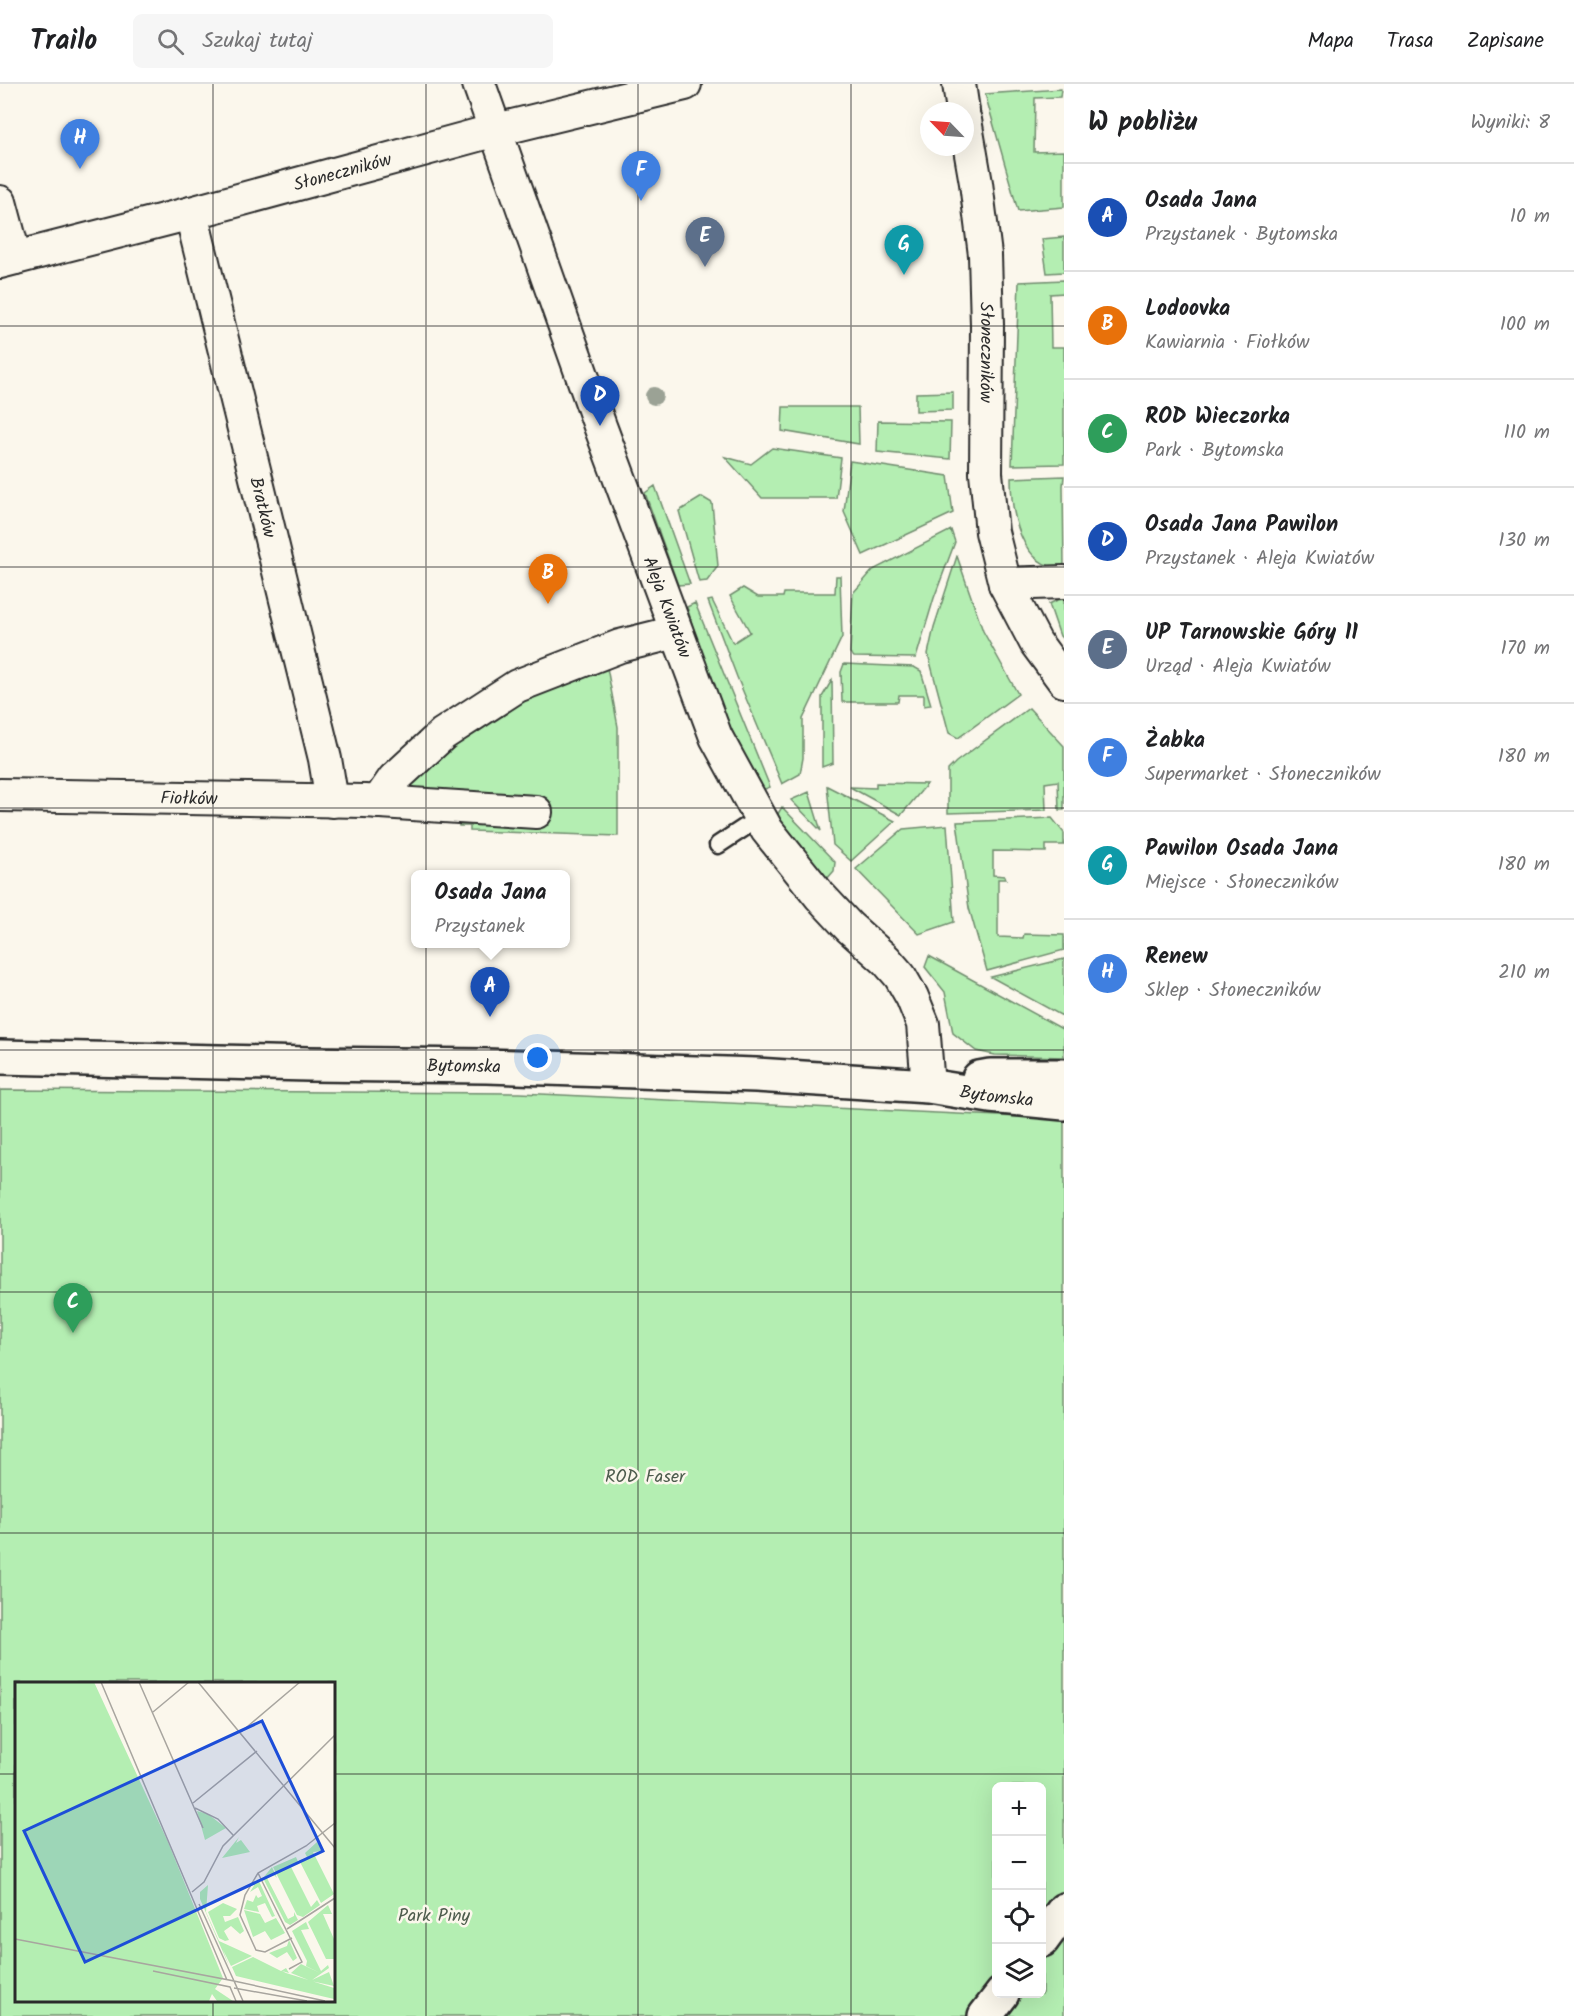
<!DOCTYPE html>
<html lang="pl">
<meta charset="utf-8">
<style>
:root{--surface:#fff;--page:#f6f6f6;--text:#202124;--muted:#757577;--line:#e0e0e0;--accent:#d1495b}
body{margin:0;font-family:Kalam,sans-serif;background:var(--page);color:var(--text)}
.controls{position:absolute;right:18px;bottom:18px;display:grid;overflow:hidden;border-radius:9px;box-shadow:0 6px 24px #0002}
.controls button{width:54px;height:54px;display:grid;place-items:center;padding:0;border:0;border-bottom:2px solid var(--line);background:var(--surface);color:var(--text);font:30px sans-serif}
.compass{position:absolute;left:920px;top:18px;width:54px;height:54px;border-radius:50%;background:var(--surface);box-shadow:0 6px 24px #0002;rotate:295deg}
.you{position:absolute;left:538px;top:974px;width:21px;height:21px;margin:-15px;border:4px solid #fff;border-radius:50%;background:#1a73e8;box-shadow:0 0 0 9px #1a73e833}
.badge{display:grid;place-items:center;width:39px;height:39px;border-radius:50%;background:var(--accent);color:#fff;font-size:20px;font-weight:700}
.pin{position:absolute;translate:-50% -50px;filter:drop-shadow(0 2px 3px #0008)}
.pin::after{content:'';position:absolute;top:32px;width:21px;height:18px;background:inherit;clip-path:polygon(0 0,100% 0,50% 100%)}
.popup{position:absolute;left:411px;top:786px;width:159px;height:78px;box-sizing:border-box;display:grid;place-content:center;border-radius:9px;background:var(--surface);filter:drop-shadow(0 2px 4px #0005);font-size:20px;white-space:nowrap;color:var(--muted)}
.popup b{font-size:22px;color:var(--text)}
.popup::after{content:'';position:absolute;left:50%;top:100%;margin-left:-12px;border:12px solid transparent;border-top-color:var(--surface)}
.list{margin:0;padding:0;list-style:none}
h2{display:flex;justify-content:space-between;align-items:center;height:78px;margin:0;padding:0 24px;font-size:26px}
h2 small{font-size:20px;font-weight:400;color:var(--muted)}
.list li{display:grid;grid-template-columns:39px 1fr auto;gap:18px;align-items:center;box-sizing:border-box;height:108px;padding:0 24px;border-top:2px solid var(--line)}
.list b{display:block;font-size:22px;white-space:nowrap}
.list p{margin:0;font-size:20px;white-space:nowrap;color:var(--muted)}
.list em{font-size:20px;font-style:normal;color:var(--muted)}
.icon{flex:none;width:33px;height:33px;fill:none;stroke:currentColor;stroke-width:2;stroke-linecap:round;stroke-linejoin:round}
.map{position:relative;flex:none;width:1064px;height:1932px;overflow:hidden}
header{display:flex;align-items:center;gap:36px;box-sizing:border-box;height:84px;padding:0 30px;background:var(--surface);border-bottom:2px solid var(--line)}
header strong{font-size:28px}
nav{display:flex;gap:33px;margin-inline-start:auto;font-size:21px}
.search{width:420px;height:54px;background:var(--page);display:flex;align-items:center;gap:15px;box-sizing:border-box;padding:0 21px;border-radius:9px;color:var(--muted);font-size:22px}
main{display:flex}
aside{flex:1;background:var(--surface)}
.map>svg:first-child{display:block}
.green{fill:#b4eeb2;stroke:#708c6e;stroke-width:1.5;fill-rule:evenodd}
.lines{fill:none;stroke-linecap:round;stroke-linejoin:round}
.service-casing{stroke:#2b2b2b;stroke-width:21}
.minor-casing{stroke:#2b2b2b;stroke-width:36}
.tertiary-casing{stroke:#2b2b2b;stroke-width:38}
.trunk-casing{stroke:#2b2b2b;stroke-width:38}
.service{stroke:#fbf7ec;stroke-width:16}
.minor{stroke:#fbf7ec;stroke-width:32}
.tertiary{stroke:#fbf7ec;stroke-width:33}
.trunk{stroke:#fbf7ec;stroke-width:33}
.tree{fill:#9ba295}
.grid{fill:none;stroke:#2b2b2b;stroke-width:1.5;stroke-opacity:0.55}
.labels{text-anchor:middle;stroke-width:5;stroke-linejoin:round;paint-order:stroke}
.street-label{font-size:18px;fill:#2b2b2b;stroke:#fbf7ec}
.park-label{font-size:18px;fill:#4d5c4d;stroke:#fbf7ec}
.inset-road{fill:none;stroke:#a8a59f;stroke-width:1.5}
.view{fill:#1d4ed8;fill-opacity:0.15;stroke:#1d4ed8;stroke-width:3}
.inset-edge{fill:none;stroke:#2b2b2b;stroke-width:3}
</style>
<header>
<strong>Trailo</strong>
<div class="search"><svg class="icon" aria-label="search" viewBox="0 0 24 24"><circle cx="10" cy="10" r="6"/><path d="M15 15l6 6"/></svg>Szukaj tutaj</div>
<nav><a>Mapa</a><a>Trasa</a><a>Zapisane</a></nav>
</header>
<main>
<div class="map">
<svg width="1064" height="1932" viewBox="0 0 1064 1932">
<rect width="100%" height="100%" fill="#fbf7ec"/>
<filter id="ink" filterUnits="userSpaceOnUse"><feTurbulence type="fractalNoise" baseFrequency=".0167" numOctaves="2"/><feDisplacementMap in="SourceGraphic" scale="12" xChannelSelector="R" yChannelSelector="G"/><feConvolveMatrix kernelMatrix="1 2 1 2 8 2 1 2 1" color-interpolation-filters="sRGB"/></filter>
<g filter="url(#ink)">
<!-- green -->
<path class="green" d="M1061 5 1060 13 1035 14 1034 68 1064 67V123L1018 127 985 10Z
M1064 153V188L1047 189 1042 155Z
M1064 196V209L1050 210 1051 263H1064V380L1012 381 1019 198Z
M953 308V326L916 327V309Z
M783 323H858L859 360 782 347Z
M878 337 951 338 950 375 877 368Z
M772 364 841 374 836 414H762L725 373 751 380Z
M850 377 948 392 953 429 863 471 844 428Z
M1064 392 1063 402 1064 484C1020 485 1011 427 1011 394Z
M655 402 690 500 678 501 645 409Z
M702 413 712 419 718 482 707 497 699 498 679 427Z
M951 446 955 458 934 514 916 574 854 573 850 569 853 509 873 486Z
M957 472 983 547 1018 610 958 654 949 649 928 570 934 543Z
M836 492H840L842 553 803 635V674L800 690 782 700 737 593 708 517 712 516 733 559 750 548 730 512 743 504 758 513H783L784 509H835Z
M1064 513V556L1060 552 1049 520Z
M695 519 770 703 765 705 759 702C729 645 705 586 687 523Z
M606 578 618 643V752L470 747V742H459L458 732 487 740 549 741V719L400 714V696L522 608Z
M844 580 914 583 921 587 931 621 924 622V611H899L898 618H842L841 588Z
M832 596 833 679 822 683V613Z
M1029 624 1064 662V726H1059L1058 697 1045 699 1046 726 948 729V686L956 678Z
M876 699 927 700 901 731 850 703 876 704Z
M827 702 895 737 851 777 833 761Z
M809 708 821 747 791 716Z
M782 723 835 778 834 787 826 796 776 733Z
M1052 734 1064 749V761H1046V768L993 767V791L1005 792 1006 795H998V853L1023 854 1024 850 1064 851V866L987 887 969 824 957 738Z
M947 741 954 838 919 850 856 785 903 745Z
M929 872 1064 946V973L995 971 976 967 953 949 945 908 925 883Z
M1064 875V933L991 893Z
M0 1006 520 1009 1064 1035V1932H0ZM16 1599H333V1916H16ZM996 1702H1042V1910H996Z"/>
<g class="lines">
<defs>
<path id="service" d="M718 761 759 734"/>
<g id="minor">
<path id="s1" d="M479 0 600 342 716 653 767 746 820 812 849 843 886 876 900 892 912 913 923 940 928 1002"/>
<path d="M959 0 963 27"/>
<path id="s2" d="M965 36 976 99 985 171 987 241 986 389 992 448 1005 500 1036 559 1064 597"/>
<path d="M0 118 15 174"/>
<path id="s3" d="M191 129 325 675 332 717"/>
<path id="s4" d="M0 178 191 129 496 46 685 0"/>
<path d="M1005 500 1064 498"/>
<path id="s5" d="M0 711 365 717 536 728"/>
<path d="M378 718 394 695 443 650 517 602 620 562 676 548"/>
</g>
<g id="tertiary">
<path id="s6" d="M0 973 309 980 486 982 756 991 928 1002 990 1012 1064 1019"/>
<path d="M979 994 990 992H1064"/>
</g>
<path id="trunk" d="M1042 1856 1064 1826
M985 1932 1002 1910"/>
</defs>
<!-- service casing -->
<use href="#service" class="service-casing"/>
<!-- minor casing -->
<use href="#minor" class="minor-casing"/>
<!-- tertiary casing -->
<use href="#tertiary" class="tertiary-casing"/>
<!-- trunk casing -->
<use href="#trunk" class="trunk-casing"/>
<!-- service -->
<use href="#service" class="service"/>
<!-- minor -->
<use href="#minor" class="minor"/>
<!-- tertiary -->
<use href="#tertiary" class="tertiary"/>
<!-- trunk -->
<use href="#trunk" class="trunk"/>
</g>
<!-- trees -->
<circle class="tree" cx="654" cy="312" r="9"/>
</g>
<!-- grid -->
<path class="grid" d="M213 0V1599M426 0V1932M638 0V1932M851 0V1932M0 242H1064M0 483H1064M0 724H1064M0 966H1064M0 1208H1064M0 1449H1064M0 1690H16M333 1690H1064M213 1916V1932"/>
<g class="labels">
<!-- street labels -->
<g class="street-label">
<text dy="6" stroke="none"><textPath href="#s4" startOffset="354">Słoneczników</textPath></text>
<text dy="6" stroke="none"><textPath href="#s2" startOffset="234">Słoneczników</textPath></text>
<text dy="6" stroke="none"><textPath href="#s3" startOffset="303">Bratków</textPath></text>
<text dy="6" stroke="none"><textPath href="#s1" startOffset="556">Aleja Kwiatów</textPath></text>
<text dy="6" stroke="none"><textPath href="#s5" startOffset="189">Fiołków</textPath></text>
<text dy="6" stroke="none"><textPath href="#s6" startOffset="464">Bytomska</textPath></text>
<text dy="6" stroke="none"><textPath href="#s6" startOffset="998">Bytomska</textPath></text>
</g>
<!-- park labels -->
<g class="park-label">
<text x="645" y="1398">ROD Faser</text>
<text x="434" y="1837">Park Piny</text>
</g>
</g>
<!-- overview -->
<g transform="translate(15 1598)">
<rect width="320" height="320" fill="#fbf7ec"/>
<path d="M0 0H79L153 160 208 296 200 307 218 319H202L197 312 194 319H0ZM182 129 193 132 211 146 190 158ZM224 155 221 161 226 158 235 170 207 176ZM302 160 307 169 298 170 319 212 306 221 284 178 293 177 290 171ZM281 175 284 182 275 183 296 225 302 218 305 223 288 235 282 233 258 185ZM257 185 262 196 258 192 252 196 273 237 279 234V230L283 238 275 243 270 240 248 196ZM243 197 260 234 257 235 250 221 242 224 244 230 229 227 232 218 238 220 241 213 243 216 247 214 243 205 235 210ZM193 203 191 230 204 259 237 274 216 284 208 268 214 284 185 217V210ZM208 221 222 227 215 234H208L210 240 223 235 229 249 225 252 216 244 209 249 214 258 210 259 204 256 193 230ZM313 223 317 232H308L319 257V277H311L293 240ZM229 228 245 232 250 241 261 236 270 251 256 258 250 249 238 255ZM291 240 294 247 286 248 306 289 313 283 314 286 297 298 314 290 319 304 296 299 276 291 286 282 305 291 291 284 292 279 277 249ZM274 258 282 276 278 279 272 270 262 276 254 271 272 264ZM238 275 266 289 271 286 274 291 267 289 271 291 319 306V317L221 294 217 285Z" fill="#b4eeb2"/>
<path class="inset-road" d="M86 0 212 298M124 0 188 146M183 0 320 166M138 30 174 0M226 50 285 0M178 121 242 69M180 126 203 137 218 153M243 191 287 280 274 287M177 210 189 200 208 164 320 53M184 222 219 299M272 247 320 216M277 256 250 270 241 268 225 233 230 213 243 191 291 164 320 141M0 257 219 299 228 319M138 289 215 305 221 319M219 299 310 319M219 306 292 319"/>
<path class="view" d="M247 39 308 169 70 280 9 149Z"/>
<rect width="320" height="320" class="inset-edge"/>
</g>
</svg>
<div class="controls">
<button>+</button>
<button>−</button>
<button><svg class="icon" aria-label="locate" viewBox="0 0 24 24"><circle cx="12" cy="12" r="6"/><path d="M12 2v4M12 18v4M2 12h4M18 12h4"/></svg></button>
<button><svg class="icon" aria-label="layers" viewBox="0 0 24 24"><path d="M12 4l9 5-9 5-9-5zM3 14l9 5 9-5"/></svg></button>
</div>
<svg class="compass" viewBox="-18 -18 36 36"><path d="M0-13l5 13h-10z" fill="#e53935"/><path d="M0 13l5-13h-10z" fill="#757577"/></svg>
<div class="you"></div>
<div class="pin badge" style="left:490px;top:933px;background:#1a4fb4">A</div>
<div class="popup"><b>Osada Jana</b>Przystanek</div>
<div class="pin badge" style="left:548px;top:520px;background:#e8710a">B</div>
<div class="pin badge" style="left:73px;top:1249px;background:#2e9e5b">C</div>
<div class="pin badge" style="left:600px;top:342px;background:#1a4fb4">D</div>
<div class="pin badge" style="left:705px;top:183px;background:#5c6f8a">E</div>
<div class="pin badge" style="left:641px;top:117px;background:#3f7fe0">F</div>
<div class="pin badge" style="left:904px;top:191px;background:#0f9aa8">G</div>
<div class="pin badge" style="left:80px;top:85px;background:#3f7fe0">H</div>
</div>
<aside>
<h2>W pobliżu<small>Wyniki: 8</small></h2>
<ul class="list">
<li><span class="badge" style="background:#1a4fb4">A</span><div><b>Osada Jana</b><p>Przystanek · Bytomska</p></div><em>10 m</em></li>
<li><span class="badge" style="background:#e8710a">B</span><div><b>Lodoovka</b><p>Kawiarnia · Fiołków</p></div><em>100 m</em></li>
<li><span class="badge" style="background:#2e9e5b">C</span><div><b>ROD Wieczorka</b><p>Park · Bytomska</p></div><em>110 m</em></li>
<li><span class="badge" style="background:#1a4fb4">D</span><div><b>Osada Jana Pawilon</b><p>Przystanek · Aleja Kwiatów</p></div><em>130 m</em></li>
<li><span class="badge" style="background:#5c6f8a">E</span><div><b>UP Tarnowskie Góry 11</b><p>Urząd · Aleja Kwiatów</p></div><em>170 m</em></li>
<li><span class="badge" style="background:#3f7fe0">F</span><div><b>Żabka</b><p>Supermarket · Słoneczników</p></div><em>180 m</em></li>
<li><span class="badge" style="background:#0f9aa8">G</span><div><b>Pawilon Osada Jana</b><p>Miejsce · Słoneczników</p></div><em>180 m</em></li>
<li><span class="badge" style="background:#3f7fe0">H</span><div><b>Renew</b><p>Sklep · Słoneczników</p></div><em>210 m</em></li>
</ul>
</aside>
</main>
